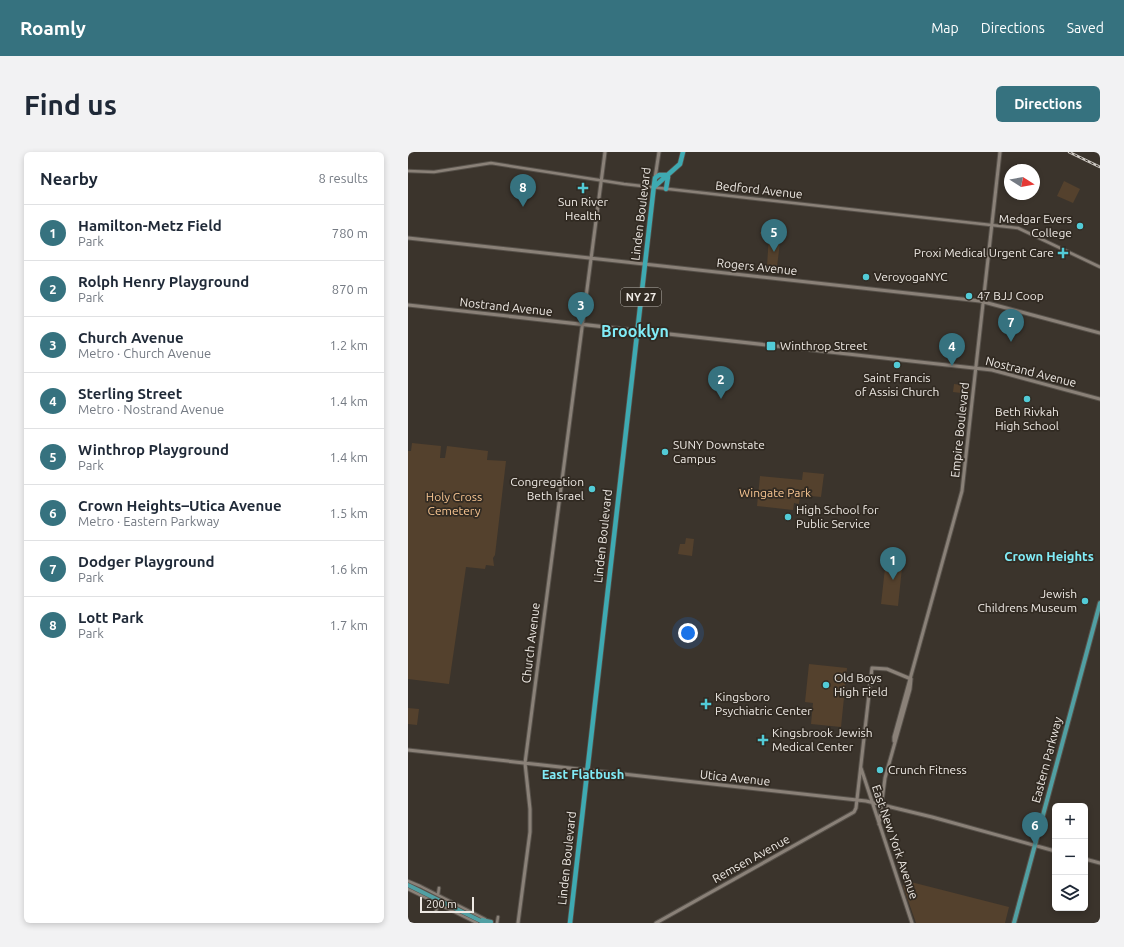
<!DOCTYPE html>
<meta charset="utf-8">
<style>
:root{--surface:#fff;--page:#f2f2f3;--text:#1f2937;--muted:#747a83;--line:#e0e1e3;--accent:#36727f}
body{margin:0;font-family:Ubuntu,sans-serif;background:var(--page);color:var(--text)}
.controls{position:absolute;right:12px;bottom:12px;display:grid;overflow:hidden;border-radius:6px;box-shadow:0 2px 6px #0003}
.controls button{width:36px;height:36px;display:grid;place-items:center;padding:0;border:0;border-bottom:1px solid var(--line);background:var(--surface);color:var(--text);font:20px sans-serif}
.compass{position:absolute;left:596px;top:12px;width:36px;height:36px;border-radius:50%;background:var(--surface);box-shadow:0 2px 6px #0003;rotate:101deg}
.scale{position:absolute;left:12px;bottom:10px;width:54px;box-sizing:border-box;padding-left:4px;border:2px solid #eee9e4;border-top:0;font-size:11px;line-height:14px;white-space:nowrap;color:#eee9e4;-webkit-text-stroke:3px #312a22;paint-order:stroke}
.you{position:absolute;left:280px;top:481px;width:14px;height:14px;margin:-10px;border:3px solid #fff;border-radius:50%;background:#1a73e8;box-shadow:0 0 0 6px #1a73e833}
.badge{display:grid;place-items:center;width:26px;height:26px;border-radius:50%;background:var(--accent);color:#fff;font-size:13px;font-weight:700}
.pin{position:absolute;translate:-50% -33px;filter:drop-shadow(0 1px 2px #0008)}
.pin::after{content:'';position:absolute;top:21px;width:14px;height:12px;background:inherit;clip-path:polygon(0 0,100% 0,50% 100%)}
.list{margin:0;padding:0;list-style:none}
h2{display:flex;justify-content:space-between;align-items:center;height:52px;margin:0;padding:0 16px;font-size:17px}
h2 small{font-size:13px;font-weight:400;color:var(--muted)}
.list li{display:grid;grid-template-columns:26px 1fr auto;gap:12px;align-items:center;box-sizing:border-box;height:56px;padding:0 16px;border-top:1px solid var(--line)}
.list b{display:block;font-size:15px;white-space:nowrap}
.list p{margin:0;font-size:13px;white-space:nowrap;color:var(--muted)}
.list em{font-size:13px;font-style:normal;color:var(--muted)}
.icon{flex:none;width:22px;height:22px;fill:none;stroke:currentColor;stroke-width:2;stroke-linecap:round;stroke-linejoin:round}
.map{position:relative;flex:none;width:692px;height:771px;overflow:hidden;border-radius:6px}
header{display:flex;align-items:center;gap:24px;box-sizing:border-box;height:56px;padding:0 20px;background:var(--accent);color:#fff}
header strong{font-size:19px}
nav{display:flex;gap:22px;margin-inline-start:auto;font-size:14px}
.intro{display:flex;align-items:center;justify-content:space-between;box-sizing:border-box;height:96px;padding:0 24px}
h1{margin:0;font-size:28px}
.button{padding:10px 18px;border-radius:6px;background:var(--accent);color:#fff;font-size:14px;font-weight:700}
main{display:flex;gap:24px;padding:0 24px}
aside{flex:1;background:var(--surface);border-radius:6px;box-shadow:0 2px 6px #0003}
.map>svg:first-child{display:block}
.green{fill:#54412d}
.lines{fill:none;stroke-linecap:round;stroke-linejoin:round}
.tertiary-casing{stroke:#57514a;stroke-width:4.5}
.secondary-casing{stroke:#57514a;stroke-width:5}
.primary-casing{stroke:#57514a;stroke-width:6}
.trunk-casing{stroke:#57514a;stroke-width:6}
.tertiary{stroke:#8a8178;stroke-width:2.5}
.secondary{stroke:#8a8178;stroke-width:3}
.primary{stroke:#51a0a3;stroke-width:4}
.trunk{stroke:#3eaab2;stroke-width:4.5}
.rail-casing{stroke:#cdc8c2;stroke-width:2.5}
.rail{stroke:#312a22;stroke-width:1;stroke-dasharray:3;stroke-linecap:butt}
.poi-dot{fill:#52cbd7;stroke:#312a22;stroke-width:1.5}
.labels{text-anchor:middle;stroke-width:3.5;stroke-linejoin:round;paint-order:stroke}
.shield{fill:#312a22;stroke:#b5b0aa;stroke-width:1}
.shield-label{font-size:11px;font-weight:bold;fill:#eee9e4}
.street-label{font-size:12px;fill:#eee9e4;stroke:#312a22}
.poi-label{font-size:12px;fill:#eee9e4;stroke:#312a22;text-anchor:start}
.park-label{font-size:12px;fill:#f9c692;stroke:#312a22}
.neighbourhood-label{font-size:13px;font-weight:bold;fill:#81ecf7;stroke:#312a22}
.district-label{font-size:16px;font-weight:bold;fill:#81ecf7;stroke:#312a22}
</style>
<header>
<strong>Roamly</strong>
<nav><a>Map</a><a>Directions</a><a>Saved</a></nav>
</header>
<div class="intro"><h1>Find us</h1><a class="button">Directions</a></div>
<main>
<aside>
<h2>Nearby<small>8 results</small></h2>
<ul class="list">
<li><span class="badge">1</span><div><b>Hamilton-Metz Field</b><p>Park</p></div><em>780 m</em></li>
<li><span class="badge">2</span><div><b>Rolph Henry Playground</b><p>Park</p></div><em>870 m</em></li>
<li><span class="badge">3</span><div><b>Church Avenue</b><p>Metro · Church Avenue</p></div><em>1.2 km</em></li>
<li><span class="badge">4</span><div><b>Sterling Street</b><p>Metro · Nostrand Avenue</p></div><em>1.4 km</em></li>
<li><span class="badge">5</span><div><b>Winthrop Playground</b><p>Park</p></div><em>1.4 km</em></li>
<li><span class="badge">6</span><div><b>Crown Heights–Utica Avenue</b><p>Metro · Eastern Parkway</p></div><em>1.5 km</em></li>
<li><span class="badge">7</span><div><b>Dodger Playground</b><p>Park</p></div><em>1.6 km</em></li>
<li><span class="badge">8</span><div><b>Lott Park</b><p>Park</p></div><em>1.7 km</em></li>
</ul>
</aside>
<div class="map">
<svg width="692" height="771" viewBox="0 0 692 771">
<rect width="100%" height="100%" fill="#3b342c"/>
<!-- green -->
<path class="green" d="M656 29 672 37 665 51 649 44Z
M352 80 373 82 369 115 359 114 361 83 352 82Z
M554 231 562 232 561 242 545 240 546 232 554 233Z
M4 291 33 294 32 306H37L39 294 80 299 79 308 98 309 87 403 85 406 86 414 78 413 77 417 58 415 41 532 0 527V299H3Z
M395 320 416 322 413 345 392 343 391 352 386 351 385 358 349 354 352 324 394 328Z
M278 386 286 387 284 404 270 402 272 392H277Z
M480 414 494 416 490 454 473 452 477 416Z
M401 512 439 516 433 575 403 572 405 551 397 550Z
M0 556 11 557 9 573 0 572Z
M499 729 601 755 597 771H508L495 734Z"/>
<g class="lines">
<defs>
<path id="tertiary" d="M0 19 26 20 83 11 216 32 610 76 692 115
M0 729 12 734 77 767
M0 737 69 771
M30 743 31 736
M28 759 30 751
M89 771 90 765"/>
<path id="secondary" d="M247 26 251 0
M0 86 572 149 692 181
M0 153 584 218 692 247
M486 589V585L554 339 592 0
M0 598 458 649 524 665 647 699
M453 616 504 771
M471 672 477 626 502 537 503 527
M677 707 692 711
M110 771 122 680V657L117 611 197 0
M248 771 446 660 448 656 464 516 479 517 503 527"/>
<path id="primary" d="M0 733 77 771
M74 768 83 770
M606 771 692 451"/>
<path id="trunk" d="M246 35 272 12 275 0
M258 37 260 25
M162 771 246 33 247 26 251 23H260"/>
</defs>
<!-- tertiary casing -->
<use href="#tertiary" class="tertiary-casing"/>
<!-- secondary casing -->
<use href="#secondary" class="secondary-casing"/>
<!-- primary casing -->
<use href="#primary" class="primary-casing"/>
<!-- trunk casing -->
<use href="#trunk" class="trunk-casing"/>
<!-- tertiary -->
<use href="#tertiary" class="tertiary"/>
<!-- secondary -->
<use href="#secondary" class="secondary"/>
<!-- primary -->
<use href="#primary" class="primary"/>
<!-- trunk -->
<use href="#trunk" class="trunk"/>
<defs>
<path id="rail" d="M661 0 692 15"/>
</defs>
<!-- rail casing -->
<use href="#rail" class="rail-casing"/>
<!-- rail -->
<use href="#rail" class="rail"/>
</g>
<!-- markers -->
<g class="poi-dot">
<path d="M173 30h4v4h4v4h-4v4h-4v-4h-4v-4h4z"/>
<circle cx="672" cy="74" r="4"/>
<path d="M653 95h4v4h4v4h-4v4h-4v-4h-4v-4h4z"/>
<circle cx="458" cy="125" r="4"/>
<circle cx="561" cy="144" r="4"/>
<rect x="358" y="189" width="10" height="10" rx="2"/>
<circle cx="489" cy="213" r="4"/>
<circle cx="619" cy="247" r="4"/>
<circle cx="257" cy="300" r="4"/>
<circle cx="184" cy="337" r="4"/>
<circle cx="380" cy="365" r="4"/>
<circle cx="677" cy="449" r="4"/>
<circle cx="418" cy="533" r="4"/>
<path d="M296 546h4v4h4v4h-4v4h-4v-4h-4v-4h4z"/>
<path d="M353 582h4v4h4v4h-4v4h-4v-4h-4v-4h4z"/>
<circle cx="472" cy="618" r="4"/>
</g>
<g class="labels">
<!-- shield labels -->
<rect class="shield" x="213" y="136" width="40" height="18" rx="3"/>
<g class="shield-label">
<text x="233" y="149">NY 27</text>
</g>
<!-- street labels -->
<g class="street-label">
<text transform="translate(351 38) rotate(6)" y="4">Bedford Avenue</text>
<text transform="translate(233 62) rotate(-83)" y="4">Linden Boulevard</text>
<text transform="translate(349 115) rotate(6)" y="4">Rogers Avenue</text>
<text transform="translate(98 155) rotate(6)" y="4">Nostrand Avenue</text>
<text transform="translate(623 220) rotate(14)" y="4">Nostrand Avenue</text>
<text transform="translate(552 278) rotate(-84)" y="4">Empire Boulevard</text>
<text transform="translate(195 384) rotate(-84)" y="4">Linden Boulevard</text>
<text transform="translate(123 491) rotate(-83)" y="4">Church Avenue</text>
<text transform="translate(639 608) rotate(-75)" y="4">Eastern Parkway</text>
<text transform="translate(327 626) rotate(6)" y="4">Utica Avenue</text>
<text transform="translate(487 690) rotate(71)" y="4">East New York Avenue</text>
<text transform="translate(159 706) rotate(-84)" y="4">Linden Boulevard</text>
<text transform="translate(343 707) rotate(-29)" y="4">Remsen Avenue</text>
</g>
<!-- poi labels -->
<g class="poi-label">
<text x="175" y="54" text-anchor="middle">Sun River<tspan x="175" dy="14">Health</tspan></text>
<text x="664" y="71" text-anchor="end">Medgar Evers<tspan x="664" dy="14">College</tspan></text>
<text x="646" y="105" text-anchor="end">Proxi Medical Urgent Care</text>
<text x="466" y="129">VeroyogaNYC</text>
<text x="569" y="148">47 BJJ Coop</text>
<text x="372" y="198">Winthrop Street</text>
<text x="489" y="230" text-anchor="middle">Saint Francis<tspan x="489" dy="14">of Assisi Church</tspan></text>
<text x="619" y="264" text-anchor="middle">Beth Rivkah<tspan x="619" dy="14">High School</tspan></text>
<text x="265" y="297">SUNY Downstate<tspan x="265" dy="14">Campus</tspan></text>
<text x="176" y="334" text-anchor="end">Congregation<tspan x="176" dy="14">Beth Israel</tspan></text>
<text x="388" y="362">High School for<tspan x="388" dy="14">Public Service</tspan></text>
<text x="669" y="446" text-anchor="end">Jewish<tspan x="669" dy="14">Childrens Museum</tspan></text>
<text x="426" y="530">Old Boys<tspan x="426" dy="14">High Field</tspan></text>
<text x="307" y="549">Kingsboro<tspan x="307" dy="14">Psychiatric Center</tspan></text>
<text x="364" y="585">Kingsbrook Jewish<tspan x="364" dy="14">Medical Center</tspan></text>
<text x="480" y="622">Crunch Fitness</text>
</g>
<!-- park labels -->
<g class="park-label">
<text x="367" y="345">Wingate Park</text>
<text x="46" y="349">Holy Cross<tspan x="46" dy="14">Cemetery</tspan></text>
</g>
<!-- neighbourhood labels -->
<g class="neighbourhood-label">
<text x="641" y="409">Crown Heights</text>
<text x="175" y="627">East Flatbush</text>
</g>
<!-- district labels -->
<g class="district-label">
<text x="227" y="185">Brooklyn</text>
</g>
</g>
</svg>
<div class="controls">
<button>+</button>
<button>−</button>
<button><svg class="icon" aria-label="layers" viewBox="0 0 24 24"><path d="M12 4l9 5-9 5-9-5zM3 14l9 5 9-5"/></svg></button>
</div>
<svg class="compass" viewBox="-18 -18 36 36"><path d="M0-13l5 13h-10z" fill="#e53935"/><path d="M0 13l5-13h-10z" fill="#747a83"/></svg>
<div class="scale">200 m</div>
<div class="you"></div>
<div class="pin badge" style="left:485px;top:428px">1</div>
<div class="pin badge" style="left:313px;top:247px">2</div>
<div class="pin badge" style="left:173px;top:173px">3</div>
<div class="pin badge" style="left:544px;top:214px">4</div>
<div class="pin badge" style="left:366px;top:100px">5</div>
<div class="pin badge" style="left:627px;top:693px">6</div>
<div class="pin badge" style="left:603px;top:190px">7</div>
<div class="pin badge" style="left:115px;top:55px">8</div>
</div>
</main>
